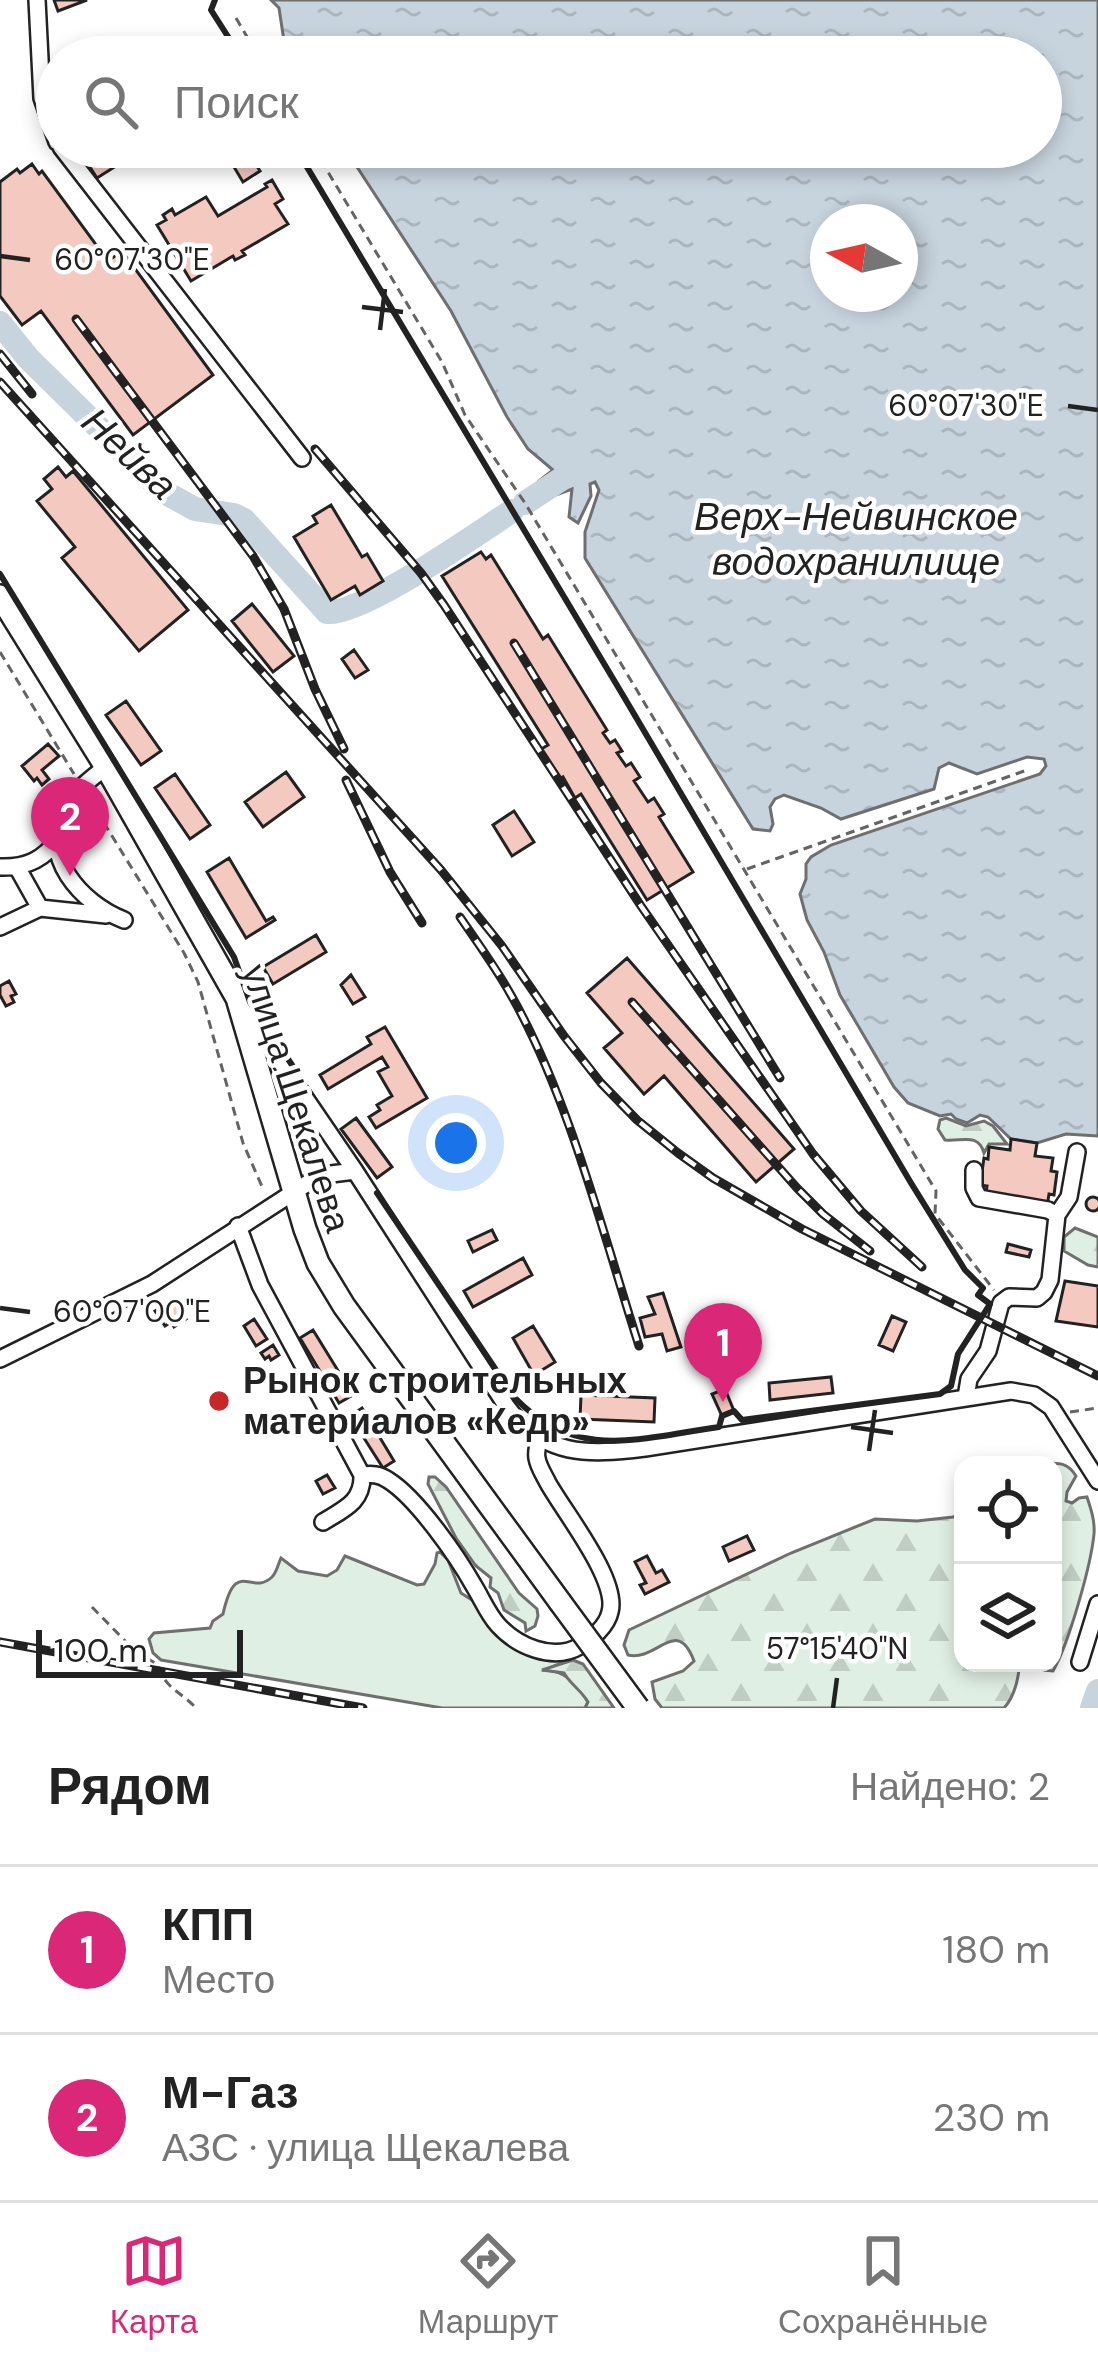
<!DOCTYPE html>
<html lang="ru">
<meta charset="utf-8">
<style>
:root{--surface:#fff;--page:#f6f6f6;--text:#222;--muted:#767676;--line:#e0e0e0;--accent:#db2777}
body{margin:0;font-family:"DM Sans",sans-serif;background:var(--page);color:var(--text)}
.controls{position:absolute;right:36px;bottom:36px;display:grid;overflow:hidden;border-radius:24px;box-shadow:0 6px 18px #0003}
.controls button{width:108px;height:108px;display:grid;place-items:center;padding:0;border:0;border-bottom:3px solid var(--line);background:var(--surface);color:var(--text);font:60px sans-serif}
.compass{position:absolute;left:810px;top:204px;width:108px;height:108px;border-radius:50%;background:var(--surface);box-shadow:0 6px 18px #0003;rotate:278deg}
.scale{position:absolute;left:36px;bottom:30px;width:207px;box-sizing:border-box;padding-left:12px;border:6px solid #222;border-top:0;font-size:33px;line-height:42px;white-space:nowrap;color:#222;-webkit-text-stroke:9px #fff;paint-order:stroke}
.you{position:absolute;left:456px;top:1143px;width:42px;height:42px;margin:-30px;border:9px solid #fff;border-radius:50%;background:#1a73e8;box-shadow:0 0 0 18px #1a73e833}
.badge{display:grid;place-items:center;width:78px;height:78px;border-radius:50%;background:var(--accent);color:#fff;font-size:39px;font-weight:700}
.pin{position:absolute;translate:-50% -99px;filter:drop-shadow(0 3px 6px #0008)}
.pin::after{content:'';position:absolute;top:63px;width:42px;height:36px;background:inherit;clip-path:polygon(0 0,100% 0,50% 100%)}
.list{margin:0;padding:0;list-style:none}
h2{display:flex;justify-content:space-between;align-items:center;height:156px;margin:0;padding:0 48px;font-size:51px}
h2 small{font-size:39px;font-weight:400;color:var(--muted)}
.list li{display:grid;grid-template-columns:78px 1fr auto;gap:36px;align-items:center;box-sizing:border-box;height:168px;padding:0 48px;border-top:3px solid var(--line)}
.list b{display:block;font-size:45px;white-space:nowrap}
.list p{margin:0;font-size:39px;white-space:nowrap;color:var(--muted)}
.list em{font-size:39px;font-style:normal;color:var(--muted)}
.icon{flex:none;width:66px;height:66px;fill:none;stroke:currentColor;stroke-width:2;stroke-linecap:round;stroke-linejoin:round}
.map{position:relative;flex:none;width:1098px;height:1708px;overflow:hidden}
.search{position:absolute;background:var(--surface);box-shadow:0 6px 18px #0003;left:36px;right:36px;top:36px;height:132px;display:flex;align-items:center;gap:30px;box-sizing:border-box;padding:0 42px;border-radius:66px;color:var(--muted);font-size:45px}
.sheet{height:492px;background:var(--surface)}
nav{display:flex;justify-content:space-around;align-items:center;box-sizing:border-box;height:168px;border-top:3px solid var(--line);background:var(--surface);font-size:33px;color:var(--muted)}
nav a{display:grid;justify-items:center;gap:6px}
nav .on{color:var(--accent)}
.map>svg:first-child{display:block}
.green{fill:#e0efe3;stroke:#6f6f6f;stroke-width:3}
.forest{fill:url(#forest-firs);stroke:#6f6f6f;stroke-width:3}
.water{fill:url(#water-ripples);stroke:#6f6f6f;stroke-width:3;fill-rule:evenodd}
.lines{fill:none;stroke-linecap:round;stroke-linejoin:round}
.river{stroke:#c7d3dd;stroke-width:24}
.building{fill:#f3c9c0;stroke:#222;stroke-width:3}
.minor-casing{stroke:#222;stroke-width:20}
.major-casing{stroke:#222;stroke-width:26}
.path{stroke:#646464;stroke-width:3;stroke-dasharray:9 6;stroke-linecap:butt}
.minor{stroke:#fff;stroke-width:15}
.major{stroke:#fff;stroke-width:21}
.rail-casing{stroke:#222;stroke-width:9}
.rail{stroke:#fff;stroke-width:4.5;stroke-dasharray:14;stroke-linecap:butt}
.major-bridge-casing{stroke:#222;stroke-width:26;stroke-linecap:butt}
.major-bridge{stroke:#fff;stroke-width:21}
.wall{stroke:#222;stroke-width:6}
.ticks{fill:none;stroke:#222;stroke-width:4.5}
.poi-dot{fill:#c62828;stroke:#fff;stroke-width:4.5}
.labels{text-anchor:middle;stroke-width:9;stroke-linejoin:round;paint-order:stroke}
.street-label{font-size:36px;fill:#222;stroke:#fff}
.poi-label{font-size:36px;font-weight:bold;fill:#222;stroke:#fff;text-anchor:start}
.water-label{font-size:39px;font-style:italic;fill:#222;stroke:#fff}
.ticks-label{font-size:30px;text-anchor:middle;fill:#222;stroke:#fff;stroke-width:9;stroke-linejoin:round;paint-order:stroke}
</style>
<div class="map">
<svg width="1098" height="1708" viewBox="0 0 1098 1708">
<defs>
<pattern id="forest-firs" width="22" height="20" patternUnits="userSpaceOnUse" patternTransform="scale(3)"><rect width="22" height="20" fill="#e0efe3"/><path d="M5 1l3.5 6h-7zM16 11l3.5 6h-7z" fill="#c0cdc2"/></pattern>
<pattern id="water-ripples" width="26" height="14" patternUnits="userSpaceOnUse" patternTransform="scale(3)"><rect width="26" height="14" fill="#c7d3dd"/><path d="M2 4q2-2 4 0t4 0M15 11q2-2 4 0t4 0" fill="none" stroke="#abb5bd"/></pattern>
</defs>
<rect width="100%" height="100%" fill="#fff"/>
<!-- green -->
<path class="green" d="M440 1552 448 1560 461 1593 475 1602 516 1646 587 1648C574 1659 561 1662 546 1670 566 1671 578 1685 588 1702L585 1708H442L161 1660 153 1653 149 1639 154 1633 210 1628 213 1621 223 1614C236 1556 251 1597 272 1577 277 1572 278 1564 281 1558L298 1571 327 1576 337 1570 345 1556 417 1585 424 1584 435 1564 437 1553Z"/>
<!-- forest -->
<path class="forest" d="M946 1118 966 1126 984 1121 993 1126 1007 1144H989L984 1153C978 1132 961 1142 945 1140L938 1129 940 1120Z
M1075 1228 1098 1237V1267L1088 1265 1064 1251V1237Z
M1046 1463C1060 1463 1068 1463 1076 1476L1067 1492 1066 1501 1072 1503 1079 1498 1087 1497C1091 1509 1095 1521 1094 1534 1091 1565 1069 1643 1053 1671L1042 1670 1033 1663H1053V1465H1041Z
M429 1477H435L446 1487 519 1593 537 1609 538 1616 535 1626 526 1631 525 1623 504 1610 498 1593 490 1587 491 1578 476 1566 456 1538 428 1484Z
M963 1513V1663H1020C1018 1679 1015 1696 1004 1708H662L655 1699 652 1682 683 1671 694 1661C677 1615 657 1662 628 1655L624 1645 629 1630 791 1553 875 1519 917 1521 953 1517Z
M573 1660 583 1664 614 1708H585L588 1702C581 1690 571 1685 564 1673L542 1670Z"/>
<!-- water -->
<path class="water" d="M271 0H1098V1136L1066 1134 1037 1143 1011 1139 988 1117 980 1115 967 1123 956 1119 951 1114 940 1116 908 1103 894 1087 840 995 824 952 807 920 800 894 806 879V864L811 857 831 845 1040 774 1046 766 1044 759 1027 757 977 774 949 763 939 768 934 789 841 819 821 808 784 795 775 799 770 807 773 824 770 831 753 829 585 558V532L599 490 595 482 590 484 591 496 578 523 569 517 572 489 548 498 539 481 553 470 528 449 507 417 451 311 344 147H1041V57H293L284 41 279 8ZM828 222H900V294H828Z"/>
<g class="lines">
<!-- river -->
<path class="river" d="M0 323 28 358 164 492 195 509 234 515 244 520 327 612C363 615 476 534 512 511
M525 503 569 474
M1092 1708 1098 1691"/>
</g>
<!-- building -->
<path class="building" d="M54 0H87L58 11Z
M77 147H146L97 178Z
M222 147H245L260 171 243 182Z
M32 164 39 174 42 171 108 261 122 251 213 375 133 435 41 311 22 325 0 296V182L17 169 20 173Z
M272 180 283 199 275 204 288 224 242 251 245 255 235 260 233 256 191 281 157 225 166 220 163 215 172 209 175 215 206 197 218 216 267 187 265 184Z
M58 467 66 477 73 471 188 610 139 651 62 558 75 547 37 501 52 489 44 479Z
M331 505 362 557 367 554 383 581 360 595 355 586 331 600 294 537 317 523 313 516Z
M481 552 486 559 491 555 543 639 548 635 607 730 603 733 610 743 615 740 622 751 617 753 626 766 631 763 640 777 634 781 648 802 654 798 664 814 659 817 693 872 647 900 581 794 575 798 563 777 557 781 538 751 548 745 442 576Z
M252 604 294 656 273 672 232 621Z
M354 650 368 670 355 678 342 659Z
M126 701 161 751 141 765 106 715Z
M48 744 59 756 42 770 49 779 42 785 37 778 34 781 22 766Z
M286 772 304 797 263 827 245 802Z
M175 774 210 825 190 839 155 788Z
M514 811 534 842 512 856 493 825Z
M229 858 266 921 273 917 275 920 246 938 207 872Z
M316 935 326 952 273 984 263 967Z
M627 958 794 1149 756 1182 664 1076 644 1094 604 1048 622 1033 587 993Z
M351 975 365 997 353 1004 341 985Z
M9 981 16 994 11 996 14 1002 6 1006 0 995V986Z
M385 1027 427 1098 376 1128 369 1117 380 1110 377 1105 392 1096 378 1072 388 1067 382 1057 328 1089 320 1075 371 1044 367 1037Z
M356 1118 392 1167 377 1178 341 1129Z
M1011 1139 1037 1143 1035 1156 1053 1158 1051 1171 1057 1172 1054 1195 1049 1194 1047 1207 985 1198 987 1186 980 1185 984 1158 988 1159 989 1147 1010 1150Z
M1086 1204a7 7 0 1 1 14 0a7 7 0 1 1-14 0Z
M492 1230 497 1240 473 1252 468 1241Z
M1008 1244 1031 1250 1029 1257 1006 1252Z
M523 1258 532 1275 473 1307 464 1291Z
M1065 1281 1098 1286V1327L1056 1321Z
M663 1293 681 1347 667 1351 662 1334 645 1337 640 1318 655 1314 648 1297Z
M174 1300 186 1319 174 1327 171 1322 165 1326 155 1311Z
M892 1316 906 1322 893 1351 879 1345Z
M254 1319 267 1339 256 1346 244 1326Z
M533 1326 555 1362 534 1375 513 1338Z
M313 1330 353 1395 339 1403 300 1338Z
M273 1345 279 1355 271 1360 269 1356 265 1359 261 1353Z
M831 1377 833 1393 770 1400 769 1383Z
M725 1389 734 1411 722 1416 712 1394Z
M581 1395 655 1398 654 1422 580 1419Z
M362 1408 394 1461 383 1468 350 1416Z
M327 1475 335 1488 323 1494 316 1481Z
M747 1536 754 1550 729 1561 723 1547Z
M647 1556 656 1573 662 1570 669 1582 645 1594 640 1585 646 1583 635 1562Z"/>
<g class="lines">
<defs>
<path id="minor" d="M37 0 42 98 57 142
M61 147 302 458
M106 767C90 779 75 791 65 808 38 856 81 903 124 920
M0 867C25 868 44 860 58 839
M17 867 40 908
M0 927 40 908 106 915
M245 1010 355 1171
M974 1170V1188L979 1198 1048 1210 1057 1215
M238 1226 260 1285 362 1475C363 1502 344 1509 323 1522
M0 1359 152 1284 311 1181 331 1174 355 1171 507 1407C544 1457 588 1455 645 1448L1011 1391 1034 1395 1051 1407 1098 1481
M966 1397 969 1379 988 1351 1001 1303 1009 1297 1037 1298 1044 1292 1050 1280 1057 1215 1069 1197 1077 1152
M362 1475C372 1474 379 1474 388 1480 417 1498 457 1556 474 1586 482 1599 488 1614 498 1625 517 1646 553 1662 580 1646 592 1639 607 1626 610 1612 619 1580 564 1512 548 1483 544 1475 538 1466 537 1458 536 1454 538 1444 539 1440
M1080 1662 1098 1604"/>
<path id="major" d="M0 596 106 767 237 998 305 1229 318 1263 344 1306 560 1602"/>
</defs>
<!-- minor casing -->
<use href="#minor" class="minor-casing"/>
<!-- major casing -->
<use href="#major" class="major-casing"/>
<!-- path -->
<path class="path" d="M236 18 259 57
M313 147 442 362 465 415 525 503 936 1191 935 1214 994 1290
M0 652 74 774
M88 797 184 953 198 982 243 1143 264 1191
M747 869 1027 770
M1070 1412 1098 1408
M92 1607 136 1652 157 1664C167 1691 178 1689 196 1708"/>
<!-- minor -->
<use href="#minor" class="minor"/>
<!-- major -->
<use href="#major" class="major"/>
<defs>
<path id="rail" d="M76 319 253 556 284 609 315 689 344 749
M0 354 32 394
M0 382 441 870 502 946 564 1036 601 1083 637 1120 678 1153 713 1178 802 1229 1098 1376
M315 449 421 573 444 605 641 906 813 1154 861 1211 922 1267
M514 643 780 1078
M346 780 390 872 422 923
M460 917C477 942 496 968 511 995 569 1097 603 1234 639 1346
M632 1002 797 1188 823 1214 870 1251
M0 1642 363 1708"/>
</defs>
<!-- rail casing -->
<use href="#rail" class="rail-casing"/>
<!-- rail -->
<use href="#rail" class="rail"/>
<defs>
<path id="major-bridge" d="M560 1602 638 1708"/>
</defs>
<!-- major-bridge casing -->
<use href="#major-bridge" class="major-bridge-casing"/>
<!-- major-bridge -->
<use href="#major-bridge" class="major-bridge"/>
<!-- wall -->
<path class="wall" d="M215 0 211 10 241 57
M295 147 624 697 911 1183 965 1270 983 1288 978 1295 990 1304 958 1354 951 1386 940 1394 742 1420 734 1411 722 1416 719 1427C640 1438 577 1462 515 1398L377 1193
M0 574 234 957 250 1002 294 1068"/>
</g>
<!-- ticks -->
<path class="ticks" d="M0 256 30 260M362 307 403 312M380 330 385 289M1068 406 1098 410M0 1308 30 1312M851 1427 893 1433M869 1451 875 1410M833 1708 837 1678"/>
<!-- markers -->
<circle class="poi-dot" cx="219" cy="1401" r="12"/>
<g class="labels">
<!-- street labels -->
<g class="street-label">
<text transform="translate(297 1098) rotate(72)" y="13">улица Щекалева</text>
</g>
<!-- poi labels -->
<g class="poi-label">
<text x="243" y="1393">Рынок строительных<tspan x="243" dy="41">материалов «Кедр»</tspan></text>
</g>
<!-- water labels -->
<g class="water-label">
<text transform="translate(130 453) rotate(43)" y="14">Нейва</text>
<text x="856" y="530">Верх-Нейвинское<tspan x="856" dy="45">водохранилище</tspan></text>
</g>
</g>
<g class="ticks-label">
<text x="132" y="270">60°07'30"E</text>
<text x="966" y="416">60°07'30"E</text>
<text x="132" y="1322">60°07'00"E</text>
<text x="837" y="1659">57°15'40"N</text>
</g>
</svg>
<div class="controls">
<button><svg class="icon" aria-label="locate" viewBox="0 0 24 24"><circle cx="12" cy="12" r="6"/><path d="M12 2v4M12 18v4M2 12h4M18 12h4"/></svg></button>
<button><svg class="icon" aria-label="layers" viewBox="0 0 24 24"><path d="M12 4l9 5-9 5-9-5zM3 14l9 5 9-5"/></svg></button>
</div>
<svg class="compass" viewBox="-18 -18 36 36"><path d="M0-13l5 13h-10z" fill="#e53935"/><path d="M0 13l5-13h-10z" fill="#767676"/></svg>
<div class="scale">100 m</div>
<div class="you"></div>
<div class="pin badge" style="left:723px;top:1402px">1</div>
<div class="pin badge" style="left:70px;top:876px">2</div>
<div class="search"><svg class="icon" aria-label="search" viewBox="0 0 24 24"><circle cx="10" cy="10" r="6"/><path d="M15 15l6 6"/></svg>Поиск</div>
</div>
<section class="sheet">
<h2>Рядом<small>Найдено: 2</small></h2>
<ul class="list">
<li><span class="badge">1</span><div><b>КПП</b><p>Место</p></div><em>180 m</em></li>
<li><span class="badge">2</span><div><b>М-Газ</b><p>АЗС · улица Щекалева</p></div><em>230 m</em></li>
</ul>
</section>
<nav>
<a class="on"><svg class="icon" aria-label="map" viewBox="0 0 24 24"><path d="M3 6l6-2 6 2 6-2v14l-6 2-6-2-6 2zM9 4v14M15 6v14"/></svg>Карта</a>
<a><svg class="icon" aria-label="directions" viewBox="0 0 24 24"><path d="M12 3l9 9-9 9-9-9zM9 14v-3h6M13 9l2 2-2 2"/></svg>Маршрут</a>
<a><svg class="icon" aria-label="saved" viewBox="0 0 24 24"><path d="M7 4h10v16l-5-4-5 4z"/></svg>Сохранённые</a>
</nav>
